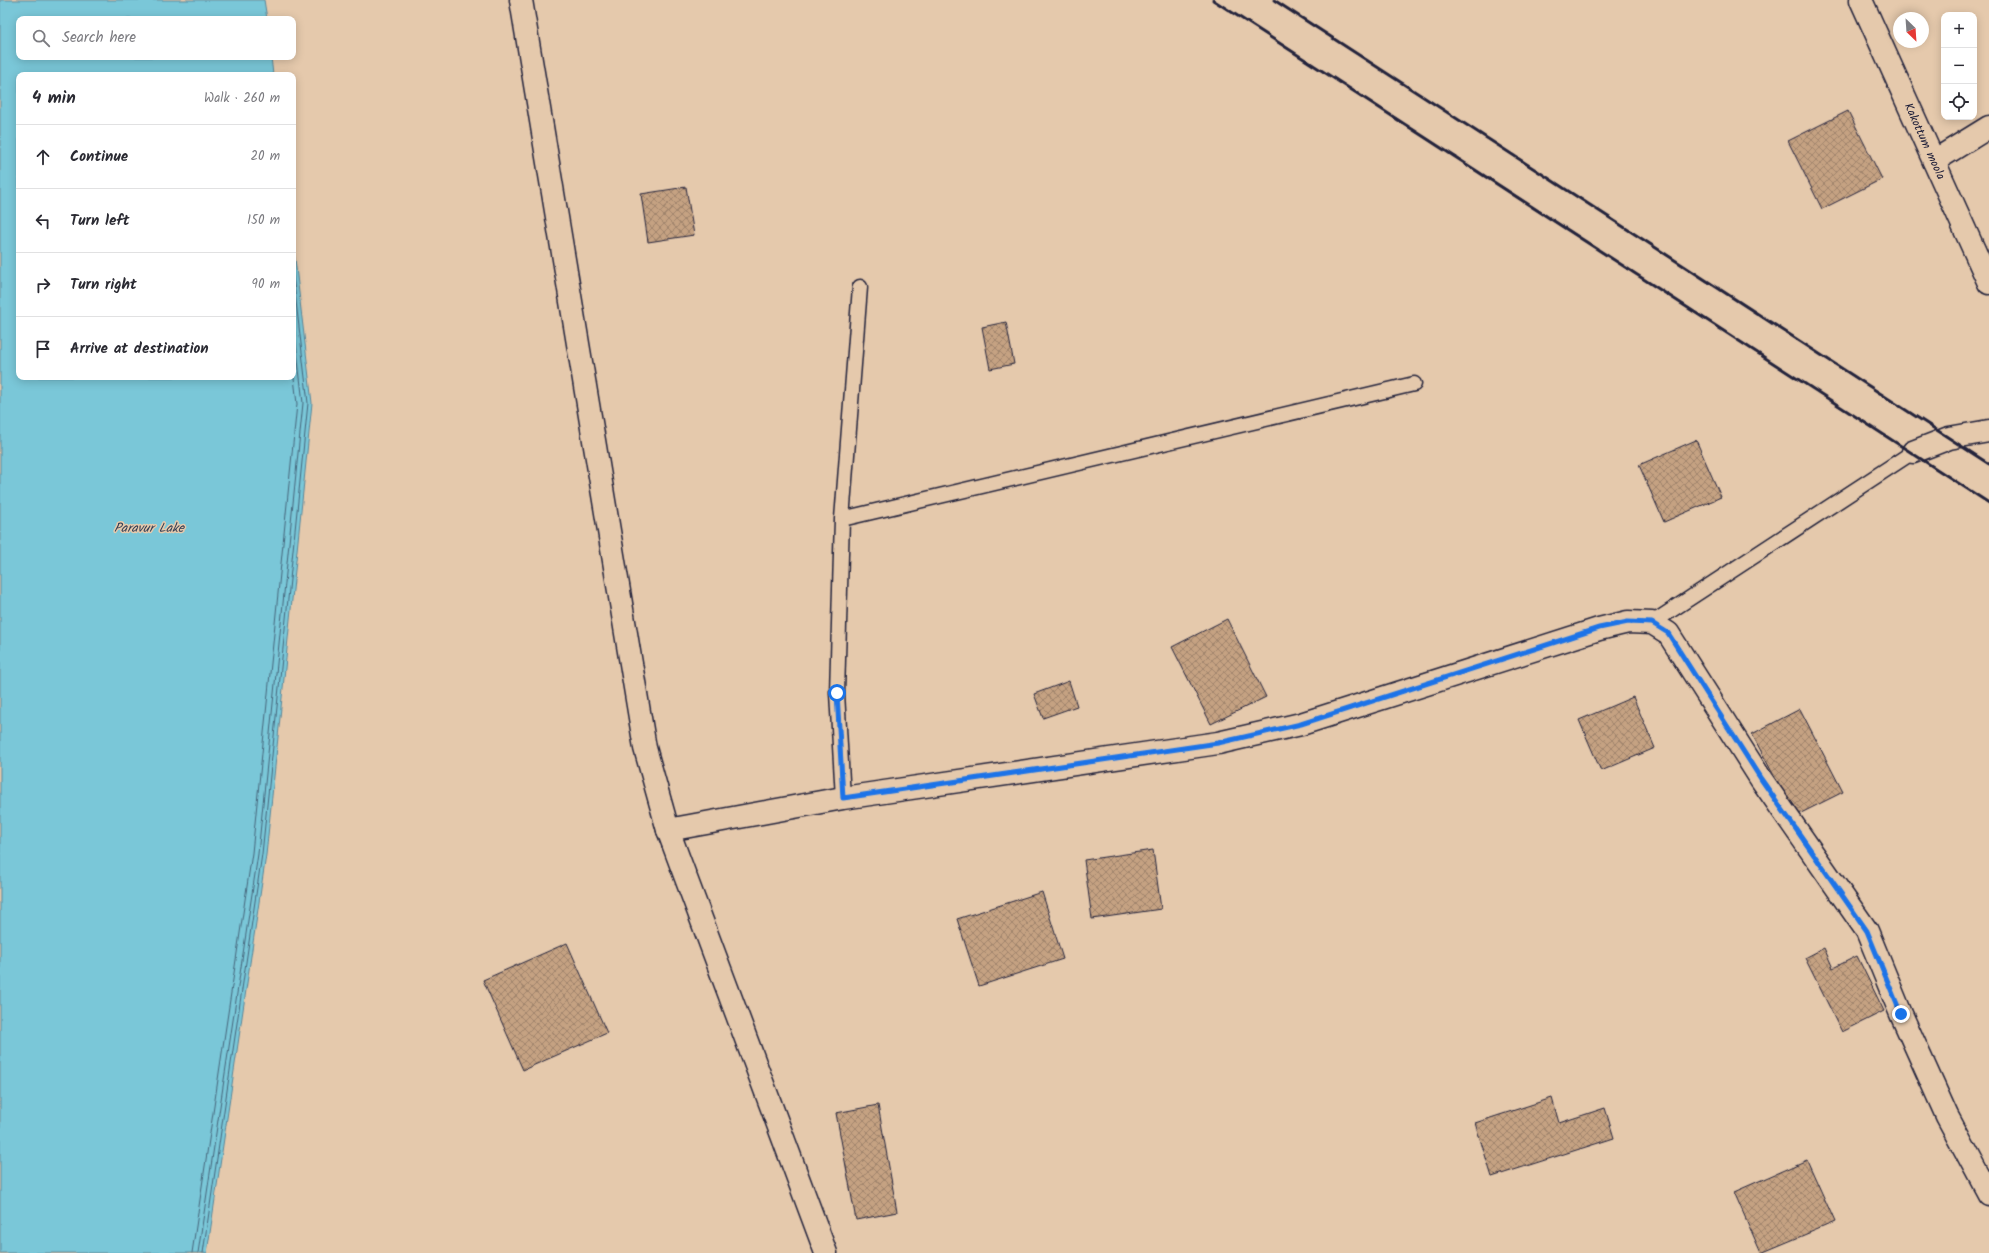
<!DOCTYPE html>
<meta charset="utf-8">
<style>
:root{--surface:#fff;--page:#f2f2f3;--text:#2b2b33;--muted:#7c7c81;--line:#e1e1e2}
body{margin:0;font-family:Kalam,sans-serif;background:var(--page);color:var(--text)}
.controls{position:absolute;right:12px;top:12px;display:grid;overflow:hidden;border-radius:8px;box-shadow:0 2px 10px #0003}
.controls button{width:36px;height:36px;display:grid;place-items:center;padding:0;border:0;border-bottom:1px solid var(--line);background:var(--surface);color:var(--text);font:20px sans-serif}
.compass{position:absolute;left:1893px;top:12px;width:36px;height:36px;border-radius:50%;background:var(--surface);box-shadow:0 2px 10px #0003;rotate:155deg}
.stop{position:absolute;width:12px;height:12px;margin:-9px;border:3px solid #1a73e8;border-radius:50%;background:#fff}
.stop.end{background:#1a73e8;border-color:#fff;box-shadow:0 1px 4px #0008}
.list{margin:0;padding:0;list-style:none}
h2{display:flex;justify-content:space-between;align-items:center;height:52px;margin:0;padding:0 16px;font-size:17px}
h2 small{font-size:13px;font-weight:400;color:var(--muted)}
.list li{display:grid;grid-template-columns:26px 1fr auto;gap:12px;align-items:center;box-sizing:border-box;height:64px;padding:0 16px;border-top:1px solid var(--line)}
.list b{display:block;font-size:15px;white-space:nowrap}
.list em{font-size:13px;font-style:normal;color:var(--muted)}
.icon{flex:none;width:22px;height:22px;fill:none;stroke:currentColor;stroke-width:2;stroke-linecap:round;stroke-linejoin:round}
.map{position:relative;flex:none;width:1989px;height:1253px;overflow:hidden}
.search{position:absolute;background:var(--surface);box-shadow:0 2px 10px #0003;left:16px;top:16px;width:280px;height:44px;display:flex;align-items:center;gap:10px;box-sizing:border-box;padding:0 14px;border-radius:8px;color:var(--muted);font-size:15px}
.panel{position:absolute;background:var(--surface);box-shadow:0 2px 10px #0003;left:16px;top:72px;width:280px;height:308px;border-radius:8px}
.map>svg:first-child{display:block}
.water{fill:#7ac7d8;stroke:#578599}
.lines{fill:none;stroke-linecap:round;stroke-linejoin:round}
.shore{stroke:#45647a;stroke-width:1}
.building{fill:url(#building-cross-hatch);stroke:#22223b}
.lane-casing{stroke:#22223b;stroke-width:17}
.street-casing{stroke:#22223b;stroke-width:25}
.secondary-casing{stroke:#22223b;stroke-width:25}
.lane{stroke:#e5c9ac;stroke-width:14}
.street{stroke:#e5c9ac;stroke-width:22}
.secondary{stroke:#e5c9ac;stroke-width:22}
.rail{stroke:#22223b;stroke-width:3}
.route{stroke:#1a73e8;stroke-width:5}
.labels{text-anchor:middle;stroke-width:3;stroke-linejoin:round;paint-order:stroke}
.street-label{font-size:12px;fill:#22223b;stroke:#e5c9ac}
.water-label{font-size:13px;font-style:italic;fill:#2f3b53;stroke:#e5c9ac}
</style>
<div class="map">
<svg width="1989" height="1253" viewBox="0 0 1989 1253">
<defs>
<pattern id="building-cross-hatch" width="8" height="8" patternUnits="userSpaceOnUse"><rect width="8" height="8" fill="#c5a282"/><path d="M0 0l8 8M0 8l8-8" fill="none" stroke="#a0846c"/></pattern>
</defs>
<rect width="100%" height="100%" fill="#e5c9ac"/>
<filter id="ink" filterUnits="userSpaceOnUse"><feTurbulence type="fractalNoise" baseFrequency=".025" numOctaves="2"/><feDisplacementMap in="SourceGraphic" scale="8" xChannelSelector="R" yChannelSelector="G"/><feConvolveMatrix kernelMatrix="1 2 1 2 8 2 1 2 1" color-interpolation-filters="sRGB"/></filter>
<g filter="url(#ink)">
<!-- water -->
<path class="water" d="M0 0H264L267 19H19V57H271L273 75H19V377H293V242L312 403 266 855 207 1253H0Z"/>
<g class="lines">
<!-- shore -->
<path class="shore" d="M192 1253 252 853 297 404 293 369
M198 1253 258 854 303 403 293 318
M203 1253 262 854 308 403 293 276"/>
</g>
<!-- building -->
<path class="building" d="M1848 111 1882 179 1822 209 1788 141Z
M686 187 694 235 648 242 641 194Z
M1006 322 1014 364 990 369 982 327Z
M1696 440 1721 497 1664 522 1639 465Z
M1227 619 1266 697 1211 724 1172 647Z
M1069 681 1077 706 1043 718 1034 694Z
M1633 697 1655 748 1601 771 1579 720Z
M1800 709 1843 792 1795 816 1752 734Z
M1153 850 1161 909 1092 919 1084 860Z
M1042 892 1063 959 979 986 957 919Z
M567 943 607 1033 523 1070 483 980Z
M1824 948 1833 968 1857 956 1884 1011 1842 1032 1805 958Z
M1552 1098 1559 1123 1605 1108 1614 1138 1492 1177 1475 1123Z
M878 1105 897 1212 856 1220 836 1113Z
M1807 1160 1835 1222 1761 1253 1734 1192Z"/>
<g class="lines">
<defs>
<path id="lane" d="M842 519 1414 384
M1652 623 1913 452
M843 798 837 693 842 519 860 287"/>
<g id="street">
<path id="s1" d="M1861 0 1989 283"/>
<path d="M1934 161 1989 127"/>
<path d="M1913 452 1949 438 1989 431"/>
<path d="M668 830 843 798 1218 743 1301 724 1599 629 1628 622 1652 623 1668 633 1761 779 1867 931 1901 1014 1947 1116 1989 1194"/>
</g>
<path id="secondary" d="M521 0 645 748 668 830 826 1253"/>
</defs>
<!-- lane casing -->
<use href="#lane" class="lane-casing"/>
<!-- street casing -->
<use href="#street" class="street-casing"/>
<!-- secondary casing -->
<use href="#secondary" class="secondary-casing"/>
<!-- lane -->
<use href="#lane" class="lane"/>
<!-- street -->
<use href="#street" class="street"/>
<!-- secondary -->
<use href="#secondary" class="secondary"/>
<!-- rail -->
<path class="rail" d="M1213 0 1989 503
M1274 0 1989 464"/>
</g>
</g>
<g class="lines" filter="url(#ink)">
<!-- route -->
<path class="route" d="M837 693 843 798 1218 743 1301 724 1599 628 1628 622 1652 623 1668 633 1761 779 1867 931 1901 1014"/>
</g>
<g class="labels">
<!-- street labels -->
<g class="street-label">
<text dy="4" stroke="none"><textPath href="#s1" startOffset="155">Kakottum moola</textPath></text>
</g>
<!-- water labels -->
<g class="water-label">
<text x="149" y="532">Paravur Lake</text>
</g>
</g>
</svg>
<div class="controls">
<button>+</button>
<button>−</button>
<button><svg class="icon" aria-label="locate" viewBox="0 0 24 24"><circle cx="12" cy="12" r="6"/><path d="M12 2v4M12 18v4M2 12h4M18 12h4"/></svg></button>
</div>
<svg class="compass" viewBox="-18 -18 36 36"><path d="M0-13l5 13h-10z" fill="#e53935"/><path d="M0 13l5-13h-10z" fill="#7c7c81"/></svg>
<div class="stop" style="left:837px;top:693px"></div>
<div class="stop end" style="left:1901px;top:1014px"></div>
<div class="search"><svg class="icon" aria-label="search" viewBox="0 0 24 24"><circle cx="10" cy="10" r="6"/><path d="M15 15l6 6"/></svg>Search here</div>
<section class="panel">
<h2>4 min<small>Walk · 260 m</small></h2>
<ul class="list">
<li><svg class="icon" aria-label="ahead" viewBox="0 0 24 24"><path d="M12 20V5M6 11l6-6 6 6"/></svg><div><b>Continue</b></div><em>20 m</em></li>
<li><svg class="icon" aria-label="left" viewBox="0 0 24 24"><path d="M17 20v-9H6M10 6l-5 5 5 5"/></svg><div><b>Turn left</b></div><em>150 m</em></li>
<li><svg class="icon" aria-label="right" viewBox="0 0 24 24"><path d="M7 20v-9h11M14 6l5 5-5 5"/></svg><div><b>Turn right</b></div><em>90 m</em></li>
<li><svg class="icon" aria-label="arrive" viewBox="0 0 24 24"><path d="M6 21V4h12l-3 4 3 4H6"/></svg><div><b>Arrive at destination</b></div></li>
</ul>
</section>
</div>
